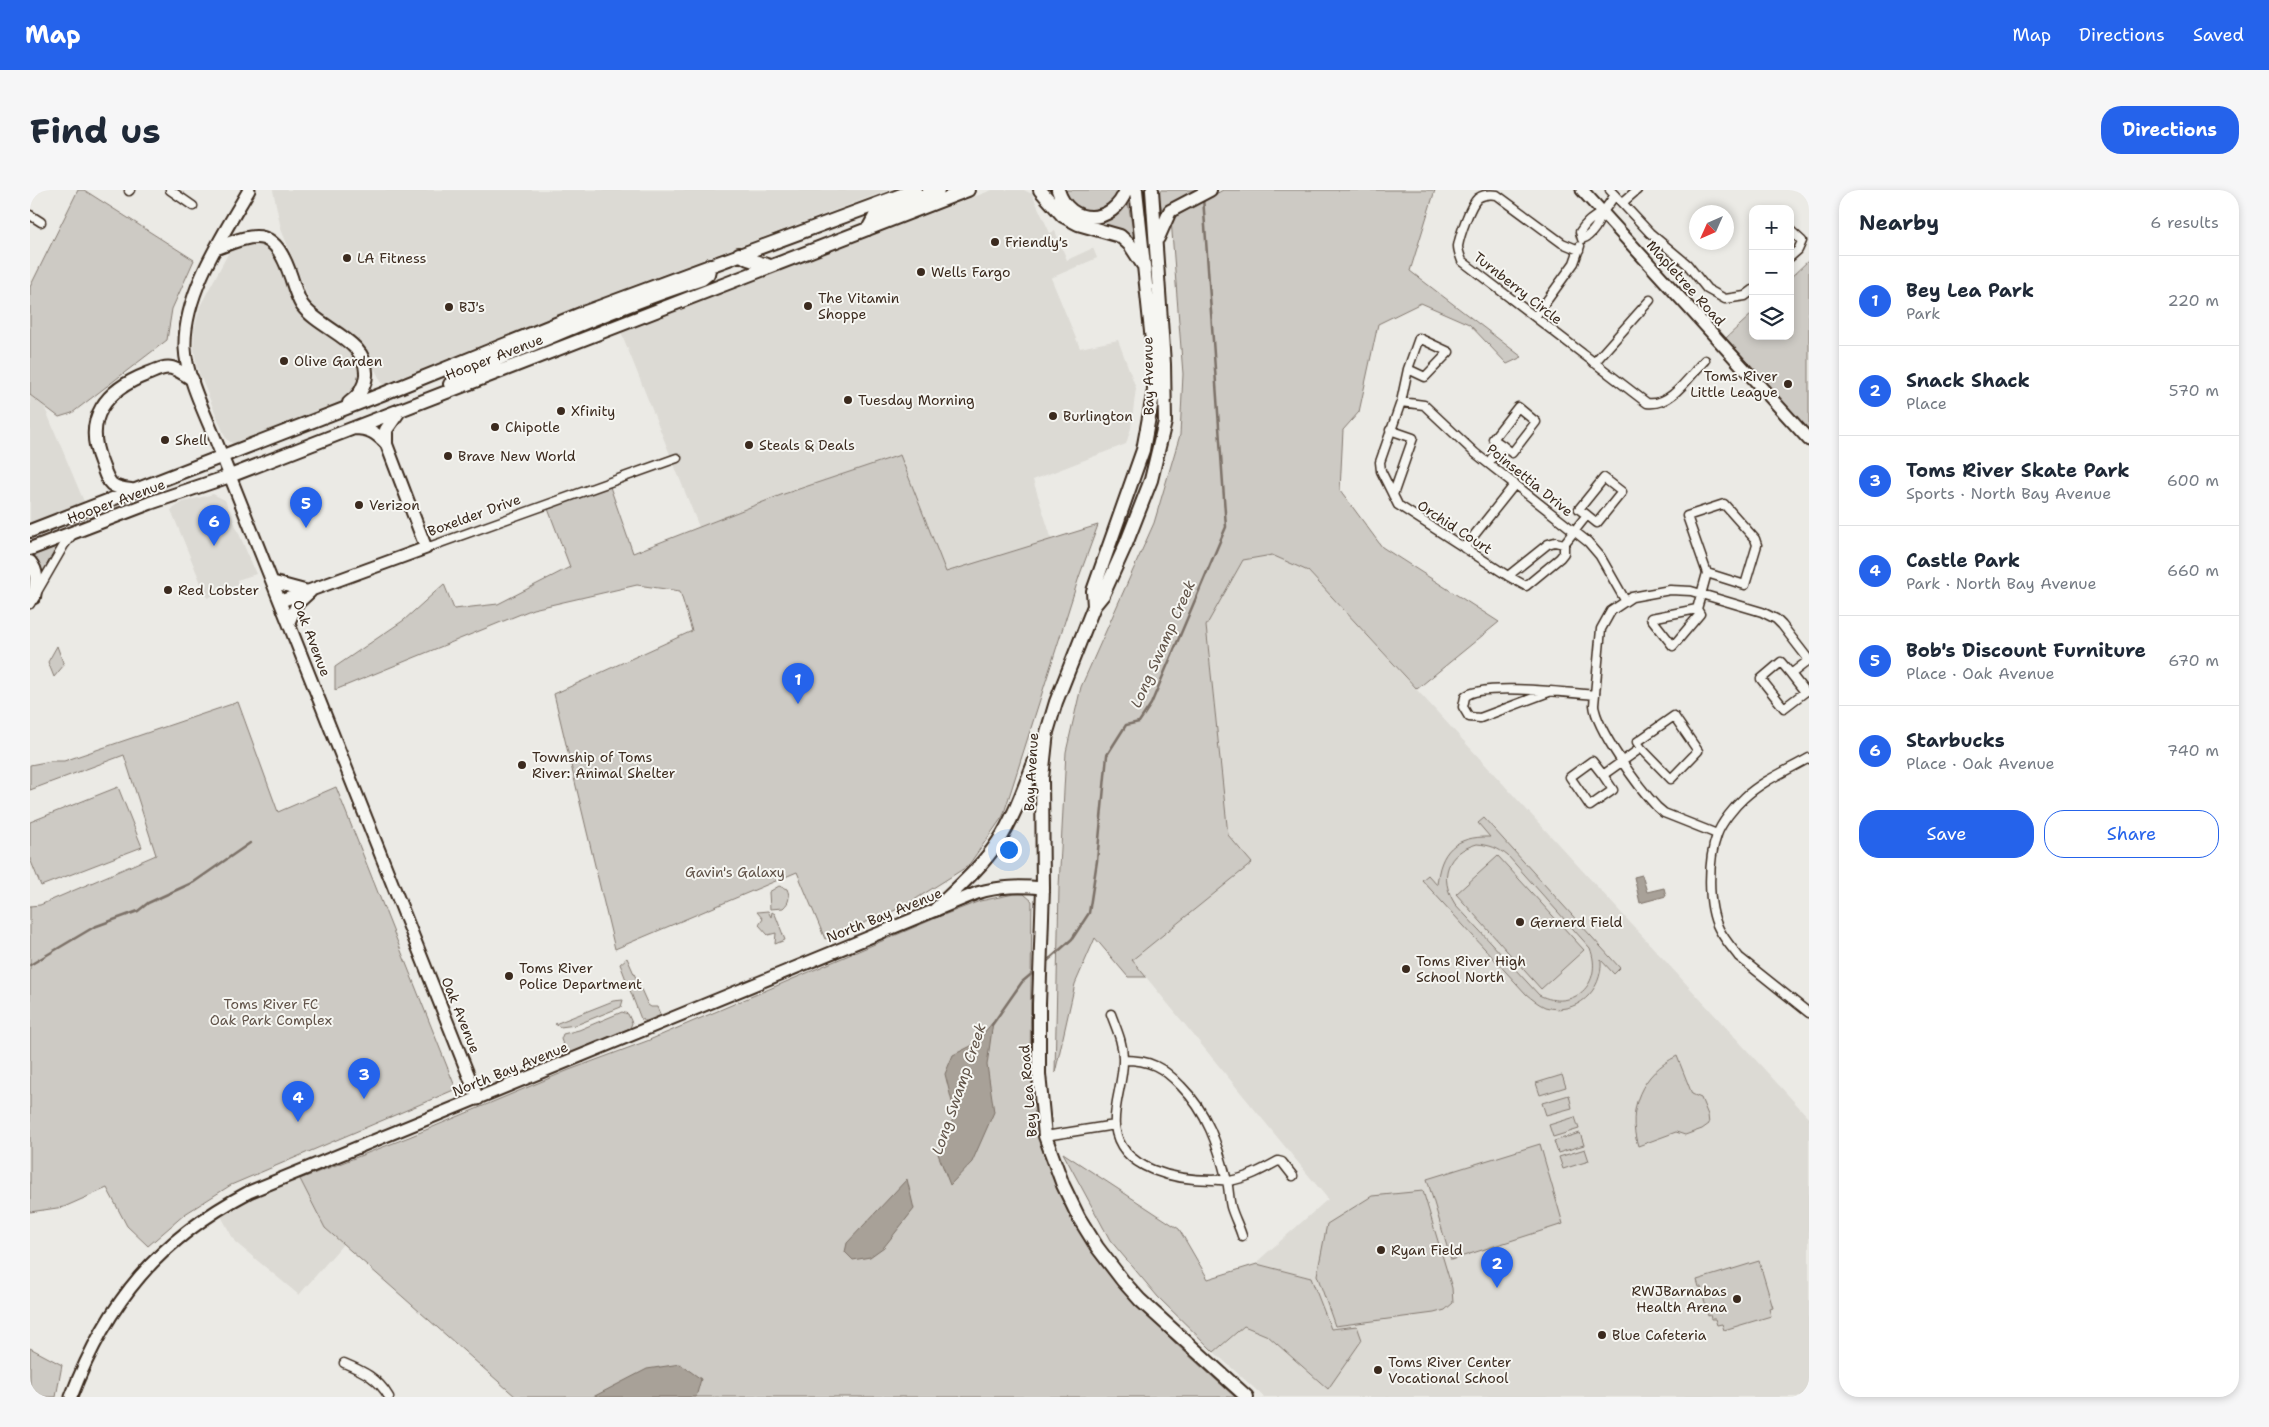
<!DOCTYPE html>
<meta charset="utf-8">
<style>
:root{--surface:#fff;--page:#f6f6f7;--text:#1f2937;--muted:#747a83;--line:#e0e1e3;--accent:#2563eb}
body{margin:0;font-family:"Shantell Sans",sans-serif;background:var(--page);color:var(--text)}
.controls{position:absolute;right:15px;top:15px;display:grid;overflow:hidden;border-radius:10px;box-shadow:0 2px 8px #0003}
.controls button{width:45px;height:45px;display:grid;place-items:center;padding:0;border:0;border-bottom:1px solid var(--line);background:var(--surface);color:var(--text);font:25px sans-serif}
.compass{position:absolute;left:1659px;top:15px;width:45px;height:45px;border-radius:50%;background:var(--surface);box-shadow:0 2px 8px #0003;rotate:225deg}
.you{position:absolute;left:978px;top:659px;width:18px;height:18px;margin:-12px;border:4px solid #fff;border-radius:50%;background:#1a73e8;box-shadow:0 0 0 8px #1a73e833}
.badge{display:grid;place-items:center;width:32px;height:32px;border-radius:50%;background:var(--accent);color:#fff;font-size:16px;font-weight:700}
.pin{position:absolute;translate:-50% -41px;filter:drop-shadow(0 1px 2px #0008)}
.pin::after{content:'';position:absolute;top:26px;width:18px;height:15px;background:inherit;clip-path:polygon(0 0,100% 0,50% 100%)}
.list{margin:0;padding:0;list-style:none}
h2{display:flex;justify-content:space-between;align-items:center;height:65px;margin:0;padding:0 20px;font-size:21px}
h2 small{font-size:16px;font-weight:400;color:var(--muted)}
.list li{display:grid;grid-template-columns:32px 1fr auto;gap:15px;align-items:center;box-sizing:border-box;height:90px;padding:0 20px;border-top:1px solid var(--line)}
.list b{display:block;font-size:19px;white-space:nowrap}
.list p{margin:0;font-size:16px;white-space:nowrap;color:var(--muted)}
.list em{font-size:16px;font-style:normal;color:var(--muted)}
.actions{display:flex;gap:10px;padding:15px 20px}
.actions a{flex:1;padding:11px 0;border:1px solid var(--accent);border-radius:20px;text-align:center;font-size:18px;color:var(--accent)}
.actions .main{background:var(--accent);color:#fff}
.icon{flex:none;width:28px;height:28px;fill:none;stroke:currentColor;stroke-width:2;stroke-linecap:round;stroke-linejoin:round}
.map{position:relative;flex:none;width:1779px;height:1207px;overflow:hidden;border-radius:20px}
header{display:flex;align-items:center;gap:30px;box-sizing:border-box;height:70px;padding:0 25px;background:var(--accent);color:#fff}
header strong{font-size:24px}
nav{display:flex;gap:28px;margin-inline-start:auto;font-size:18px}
.intro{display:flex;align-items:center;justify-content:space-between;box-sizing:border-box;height:120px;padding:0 30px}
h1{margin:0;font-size:35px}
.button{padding:12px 22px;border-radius:20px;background:var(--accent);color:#fff;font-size:18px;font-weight:700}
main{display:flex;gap:30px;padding:0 30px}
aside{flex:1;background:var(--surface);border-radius:20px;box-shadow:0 2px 8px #0003}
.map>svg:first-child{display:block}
.built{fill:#dcdad4}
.green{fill:#cdcac4;stroke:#847a71;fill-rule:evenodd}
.water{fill:#a8a198;stroke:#7c7167}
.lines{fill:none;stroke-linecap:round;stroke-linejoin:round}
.stream{stroke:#7c7167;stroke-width:2.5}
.street-casing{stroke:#3b2a1e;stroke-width:11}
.secondary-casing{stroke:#3b2a1e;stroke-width:15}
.primary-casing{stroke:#3b2a1e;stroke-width:16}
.street{stroke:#f6f6f2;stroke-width:8}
.secondary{stroke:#f6f6f2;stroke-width:11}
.primary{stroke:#f6f6f2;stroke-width:12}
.poi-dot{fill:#3b2a1e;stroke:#f6f6f2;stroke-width:2}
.labels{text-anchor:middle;stroke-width:4;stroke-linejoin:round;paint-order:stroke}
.poi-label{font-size:14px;fill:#3b2a1e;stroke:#f6f6f2;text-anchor:start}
.street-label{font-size:14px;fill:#3b2a1e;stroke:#f6f6f2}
.park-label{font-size:14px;fill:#605248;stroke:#f6f6f2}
.water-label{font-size:15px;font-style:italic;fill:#615449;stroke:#f6f6f2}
</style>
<header>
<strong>Map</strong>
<nav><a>Map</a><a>Directions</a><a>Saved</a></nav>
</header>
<div class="intro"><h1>Find us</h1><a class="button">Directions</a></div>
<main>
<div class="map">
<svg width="1779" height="1207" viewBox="0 0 1779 1207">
<rect width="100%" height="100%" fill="#ebeae5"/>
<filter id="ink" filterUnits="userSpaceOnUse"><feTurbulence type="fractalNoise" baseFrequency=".02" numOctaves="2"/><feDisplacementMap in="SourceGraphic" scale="10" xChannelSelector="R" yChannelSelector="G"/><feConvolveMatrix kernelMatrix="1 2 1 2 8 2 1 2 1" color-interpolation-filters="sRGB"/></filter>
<g filter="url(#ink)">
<!-- built -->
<path class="built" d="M243 0H859L551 115 353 195 334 159 280 112 251 39Z
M962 0H994L1002 4 1020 43 1025 41 1037 70 1063 58 1067 68 1021 88 1050 158 1088 150 1106 198 1101 238 1096 254 1003 290 1022 350 916 382 870 265 751 305 669 337 591 142Z
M225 51 245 60 266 113 324 162 332 173 330 198 313 213 203 254 196 249 167 178 164 159V140L170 116 199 62 206 55Z
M0 205 14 216 55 314 0 335Z
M183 304 195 310 226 384 207 390 208 395 177 408 141 320 153 312Z
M1242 365 1278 381 1779 928V1207H1234L1184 1162 1214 1136 1238 1146 1298 1199 1301 1139 1281 1088 1227 1074 1230 1069 1298 1009 1102 770 1221 673 1198 645 1176 435 1213 370Z
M270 989 295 1038 313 1054 269 1105 205 1052 191 1026 214 1012Z"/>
<!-- green -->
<path class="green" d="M48 0H54L164 70 142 119 137 150 42 223 29 227 0 205V97Z
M1032 0H1093L1087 12 1063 23 1043 17Z
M1128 0H1167L1138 16 1132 21Z
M1193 0H1405L1380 81 1492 167 1477 174 1439 134 1391 113 1348 134 1329 222 1313 240 1310 300 1352 357 1469 432 1387 499 1278 381 1242 365 1213 370 1176 436 1198 645 1222 673 1102 770 1116 787H1098L1065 748 1045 794 1025 883 1029 697 1036 562 1051 497 1124 333 1150 245 1153 184 1141 29Z
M1098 13 1106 57 1060 32 1085 24Z
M1779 70V240L1696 148 1723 123V146H1760V88Z
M870 265 916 382 1068 335 1049 387 973 626 938 676 873 717 795 749 767 682 585 759 524 504 662 441 650 401 607 395 503 419 305 500V477L374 430 414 394 424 419 468 414 540 377 517 316 579 294 603 363 751 305Z
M29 356 13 385H12L1 365Z
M27 456 34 475 24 487 18 472Z
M208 512 248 622 306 597 426 899 201 995 155 1024 118 1056 97 1036 77 998 34 1017 0 1022V716L10 715 126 665 94 565 0 600V575L21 571H34Z
M88 597 112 657 11 696 0 669V632Z
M1454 628 1590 778 1584 784 1571 770C1573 801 1546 826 1515 817 1508 814 1502 809 1496 804L1392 690 1398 685 1407 695C1410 661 1425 646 1460 647L1448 633ZM1447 654C1460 655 1468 658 1478 666L1560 758C1574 794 1543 822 1509 805L1425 714C1408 687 1417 662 1447 654Z
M1468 666 1554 760 1511 799 1426 704Z
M749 696 757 699C760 706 760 712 753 718L740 719 739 702Z
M984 704H994L1002 711 1000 873 1003 911 1011 948 1028 997 1043 1031 1061 1061 1088 1096 1145 1153 1205 1207H486L295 1038 270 989 379 947 539 880 617 851 906 728 950 711Z
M738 721 741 727 742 722 745 724 755 750 745 754 746 743 738 745 729 735 733 729 727 722Z
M597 768 618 815 621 817H627L631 826 618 832 611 829 590 774Z
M593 810 591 817 546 835 530 837 525 834 583 811Z
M592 822 598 824 602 833 600 838 541 863 535 860 531 849 533 844 549 840Z
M1647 866 1662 904 1671 908 1678 925 1679 934 1672 939 1655 945 1646 942 1608 956C1596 919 1612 883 1647 866Z
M1532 885 1536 897 1510 905 1506 893Z
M1539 905 1542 918 1516 925 1512 913Z
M1545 927 1549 939 1523 947 1519 935Z
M1550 943 1554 955 1528 963 1524 951Z
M1510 954 1533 1034 1421 1070 1397 989Z
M1555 959 1559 971 1533 979 1529 967Z
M1033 963 1149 1039 1178 1089 1227 1074 1281 1088 1301 1139 1327 1136 1332 1150 1298 1199 1238 1146 1214 1136 1184 1162 1128 1107 1080 1050Z
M1393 1001 1422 1098 1423 1113 1415 1120 1404 1123 1305 1136 1287 1085 1297 1034 1342 1006Z
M1729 1071 1743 1118 1739 1119 1741 1126 1694 1140 1692 1134 1687 1135 1685 1129H1681L1680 1125 1678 1126 1671 1097H1669L1667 1090Z
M0 1158 32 1175 26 1207H0Z"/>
<!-- water -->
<path class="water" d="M1612 685 1617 702 1634 698 1636 706 1610 713 1604 687Z
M963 832 957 875 964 922 942 972 920 995 908 964 925 924 915 884 923 865 945 854Z
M877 989 884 1019 854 1057 840 1067 823 1070 815 1062 817 1053Z
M650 1174 671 1189 666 1207H563L617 1179Z"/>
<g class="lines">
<!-- stream -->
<path class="stream" d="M1015 773 1042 749 1059 723 1067 671 1077 565 1096 535 1109 532 1121 514 1196 337 1173 7
M0 775 64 737 108 721 118 713 164 692 220 653
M962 835 992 792 1005 781"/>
<defs>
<path id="street" d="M140 0 163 16
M1580 0 1620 43 1657 74 1677 99 1695 109 1715 106 1723 100
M99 1 100 0
M1592 13 1607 0
M1572 22C1570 32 1562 46 1552 49L1550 42C1557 31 1562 29 1572 22 1577 18 1581 10 1585 5
M0 25 11 32
M1760 40 1772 51 1768 60 1760 67
M1549 60 1532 53 1467 5C1461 4 1454 4 1448 8 1440 15 1430 45 1428 56 1428 61 1430 65 1432 71L1617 213C1641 217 1660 185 1675 170
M1505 127 1544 73 1550 56
M1564 173 1620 110
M1378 179 1389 148 1419 162 1395 187 1378 179 1371 212 1350 272 1351 281 1368 315 1478 386 1518 354 1525 352 1534 354 1557 325 1549 319 1574 288 1592 302 1567 333 1557 325
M1371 212 1394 215 1445 263 1558 352 1570 366 1595 410
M1360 240 1383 248 1363 305
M1458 273 1472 255 1463 249 1488 217 1506 232 1482 263 1472 255
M396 358 647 268
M1434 358 1485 294
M1478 386 1496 396 1530 368 1534 363V354
M0 414 34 355 42 345
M1667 419 1670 424 1643 456 1621 428 1667 419 1677 383 1657 326 1694 314 1725 349 1727 355 1715 395 1677 383
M1761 484 1751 472 1731 489 1754 518 1775 502 1761 484 1779 470
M1519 502 1450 528 1439 527 1433 517 1435 507C1449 492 1541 503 1564 505
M1779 568C1758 580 1732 591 1714 608 1705 616 1691 633 1687 645 1678 669 1677 716 1689 739 1694 749 1702 758 1709 767L1779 823
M1573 585 1583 600 1560 616 1540 587 1562 571 1573 585 1611 558 1607 552 1644 526 1668 561 1641 589 1611 558
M1687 644 1634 623 1627 617C1609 598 1566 539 1564 515L1571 439 1581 421 1602 407 1640 400 1661 401 1732 422 1746 429 1752 435 1779 470
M1081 824C1086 838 1093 852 1093 868 1094 891 1083 914 1085 936 1090 981 1148 990 1183 990 1189 989 1194 991 1199 991 1217 988 1232 980 1248 971L1252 972 1263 986
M1094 870C1120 870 1133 877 1151 896 1177 922 1188 955 1197 991 1199 999 1199 1009 1201 1017 1204 1027 1209 1036 1212 1046
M1015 946 1085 935
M314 1173C333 1181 348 1188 359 1207"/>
<path id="secondary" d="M219 0C193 45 153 104 155 158 156 189 181 236 192 266L448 909
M1552 0 1779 250
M243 392 280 402 267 414 259 432
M251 411 396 358 356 253
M41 1207C78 1111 128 1050 219 1002L947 703C970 696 990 696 1013 698"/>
<path id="primary" d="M1010 0 1033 26 1048 34 1090 46 1100 55 1113 75
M1028 0C1039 37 1084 35 1096 0
M1122 0 1134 174 1135 232 1121 290 1096 354 1073 405 1064 416 1026 512 1017 542 1012 588 1013 698 1009 814V884L1015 946 1033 995 1049 1028 1067 1057 1093 1091 1110 1110 1217 1207
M838 39 845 26 852 22 908 0
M1128 48 1140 21 1180 0
M187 58C229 41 245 39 261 87 264 96 267 107 272 115 290 140 338 150 336 185 335 198 329 206 319 213
M709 64 718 69 740 76
M420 194C449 176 480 164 511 151 564 128 617 107 672 89L678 84 680 75
M324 238C339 238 346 243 356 253
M356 253V240L370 220
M101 300C78 297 79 293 71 272 53 228 76 200 117 184 125 181 134 176 142 178 149 180 156 185 162 189
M0 341 355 203 553 123 885 0
M0 359 120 313 200 286 938 0
M0 372C9 383 6 393 4 407
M1064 416 1063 401 1113 260 1124 200V170L1106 0
M905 720C926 699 951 678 968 652 987 623 998 586 1012 553"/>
</defs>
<!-- street casing -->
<use href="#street" class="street-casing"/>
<!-- secondary casing -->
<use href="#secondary" class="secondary-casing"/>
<!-- primary casing -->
<use href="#primary" class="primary-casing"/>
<!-- street -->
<use href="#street" class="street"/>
<!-- secondary -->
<use href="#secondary" class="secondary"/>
<!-- primary -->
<use href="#primary" class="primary"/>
</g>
</g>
<!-- markers -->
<g class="poi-dot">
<circle cx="965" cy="52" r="5"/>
<circle cx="317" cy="68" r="5"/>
<circle cx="891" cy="82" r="5"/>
<circle cx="778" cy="116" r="5"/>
<circle cx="419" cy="117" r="5"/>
<circle cx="254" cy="171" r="5"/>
<circle cx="1758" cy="194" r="5"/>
<circle cx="818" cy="210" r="5"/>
<circle cx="531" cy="221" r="5"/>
<circle cx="1023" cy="226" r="5"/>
<circle cx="465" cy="237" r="5"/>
<circle cx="135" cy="250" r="5"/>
<circle cx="719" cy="255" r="5"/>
<circle cx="418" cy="266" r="5"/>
<circle cx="329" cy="315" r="5"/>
<circle cx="138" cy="400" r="5"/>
<circle cx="492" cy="575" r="5"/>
<circle cx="1490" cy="732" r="5"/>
<circle cx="1376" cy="779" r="5"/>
<circle cx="479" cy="786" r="5"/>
<circle cx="1351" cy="1060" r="5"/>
<circle cx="1707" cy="1109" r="5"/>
<circle cx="1572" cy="1145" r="5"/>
<circle cx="1348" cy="1180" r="5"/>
</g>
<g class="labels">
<!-- poi labels -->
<g class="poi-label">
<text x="975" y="57">Friendly's</text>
<text x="327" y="73">LA Fitness</text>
<text x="901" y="87">Wells Fargo</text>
<text x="788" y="113">The Vitamin<tspan x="788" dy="16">Shoppe</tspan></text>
<text x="429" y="122">BJ's</text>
<text x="264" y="176">Olive Garden</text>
<text x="1748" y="191" text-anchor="end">Toms River<tspan x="1748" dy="16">Little League</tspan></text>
<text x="828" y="215">Tuesday Morning</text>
<text x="541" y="226">Xfinity</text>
<text x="1033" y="231">Burlington</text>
<text x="475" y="242">Chipotle</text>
<text x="145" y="255">Shell</text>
<text x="729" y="260">Steals &amp; Deals</text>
<text x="428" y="271">Brave New World</text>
<text x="339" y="320">Verizon</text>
<text x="148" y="405">Red Lobster</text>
<text x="502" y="572">Township of Toms<tspan x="502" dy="16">River: Animal Shelter</tspan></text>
<text x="1500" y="737">Gernerd Field</text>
<text x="1386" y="776">Toms River High<tspan x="1386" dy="16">School North</tspan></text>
<text x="489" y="783">Toms River<tspan x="489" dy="16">Police Department</tspan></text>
<text x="1361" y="1065">Ryan Field</text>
<text x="1697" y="1106" text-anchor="end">RWJBarnabas<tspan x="1697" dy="16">Health Arena</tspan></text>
<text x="1582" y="1150">Blue Cafeteria</text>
<text x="1358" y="1177">Toms River Center<tspan x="1358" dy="16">Vocational School</tspan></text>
</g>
<!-- street labels -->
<g class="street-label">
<text transform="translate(1656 93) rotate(48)" y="5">Mapletree Road</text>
<text transform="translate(1488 98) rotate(38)" y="5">Turnberry Circle</text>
<text transform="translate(464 167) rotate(-21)" y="5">Hooper Avenue</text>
<text transform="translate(1118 186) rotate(-91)" y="5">Bay Avenue</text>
<text transform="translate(1500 290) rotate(39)" y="5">Poinsettia Drive</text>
<text transform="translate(86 311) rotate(-20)" y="5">Hooper Avenue</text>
<text transform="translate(444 325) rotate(-20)" y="5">Boxelder Drive</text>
<text transform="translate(1425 337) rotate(33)" y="5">Orchid Court</text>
<text transform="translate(282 448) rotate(69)" y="5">Oak Avenue</text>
<text transform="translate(1001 582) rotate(-87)" y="5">Bay Avenue</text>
<text transform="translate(854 725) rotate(-22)" y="5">North Bay Avenue</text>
<text transform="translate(431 825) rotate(68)" y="5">Oak Avenue</text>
<text transform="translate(480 879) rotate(-22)" y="5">North Bay Avenue</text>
<text transform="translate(998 901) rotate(-95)" y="5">Bey Lea Road</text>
</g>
<!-- park labels -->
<g class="park-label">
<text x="705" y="687">Gavin's Galaxy</text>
<text x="241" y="819">Toms River FC<tspan x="241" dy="16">Oak Park Complex</tspan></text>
</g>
<!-- water labels -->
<g class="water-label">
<text transform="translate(1133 454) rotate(-66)" y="5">Long Swamp Creek</text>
<text transform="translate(929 899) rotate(-71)" y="5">Long Swamp Creek</text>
</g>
</g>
</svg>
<div class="controls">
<button>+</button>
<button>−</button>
<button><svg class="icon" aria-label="layers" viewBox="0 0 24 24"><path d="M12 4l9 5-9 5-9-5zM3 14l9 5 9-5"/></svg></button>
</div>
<svg class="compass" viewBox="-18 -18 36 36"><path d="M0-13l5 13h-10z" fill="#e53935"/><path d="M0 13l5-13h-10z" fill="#747a83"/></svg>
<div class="you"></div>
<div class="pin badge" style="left:768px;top:514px">1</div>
<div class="pin badge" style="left:1467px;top:1098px">2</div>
<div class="pin badge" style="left:334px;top:909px">3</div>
<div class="pin badge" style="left:268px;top:932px">4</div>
<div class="pin badge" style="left:276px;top:338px">5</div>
<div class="pin badge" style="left:184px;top:356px">6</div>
</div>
<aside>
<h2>Nearby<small>6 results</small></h2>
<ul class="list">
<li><span class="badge">1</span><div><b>Bey Lea Park</b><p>Park</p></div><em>220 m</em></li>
<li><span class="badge">2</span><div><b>Snack Shack</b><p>Place</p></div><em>570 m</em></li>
<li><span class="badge">3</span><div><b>Toms River Skate Park</b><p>Sports · North Bay Avenue</p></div><em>600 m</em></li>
<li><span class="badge">4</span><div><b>Castle Park</b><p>Park · North Bay Avenue</p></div><em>660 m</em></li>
<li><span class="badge">5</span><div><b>Bob's Discount Furniture</b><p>Place · Oak Avenue</p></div><em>670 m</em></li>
<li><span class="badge">6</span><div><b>Starbucks</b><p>Place · Oak Avenue</p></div><em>740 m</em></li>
</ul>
<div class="actions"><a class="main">Save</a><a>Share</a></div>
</aside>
</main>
